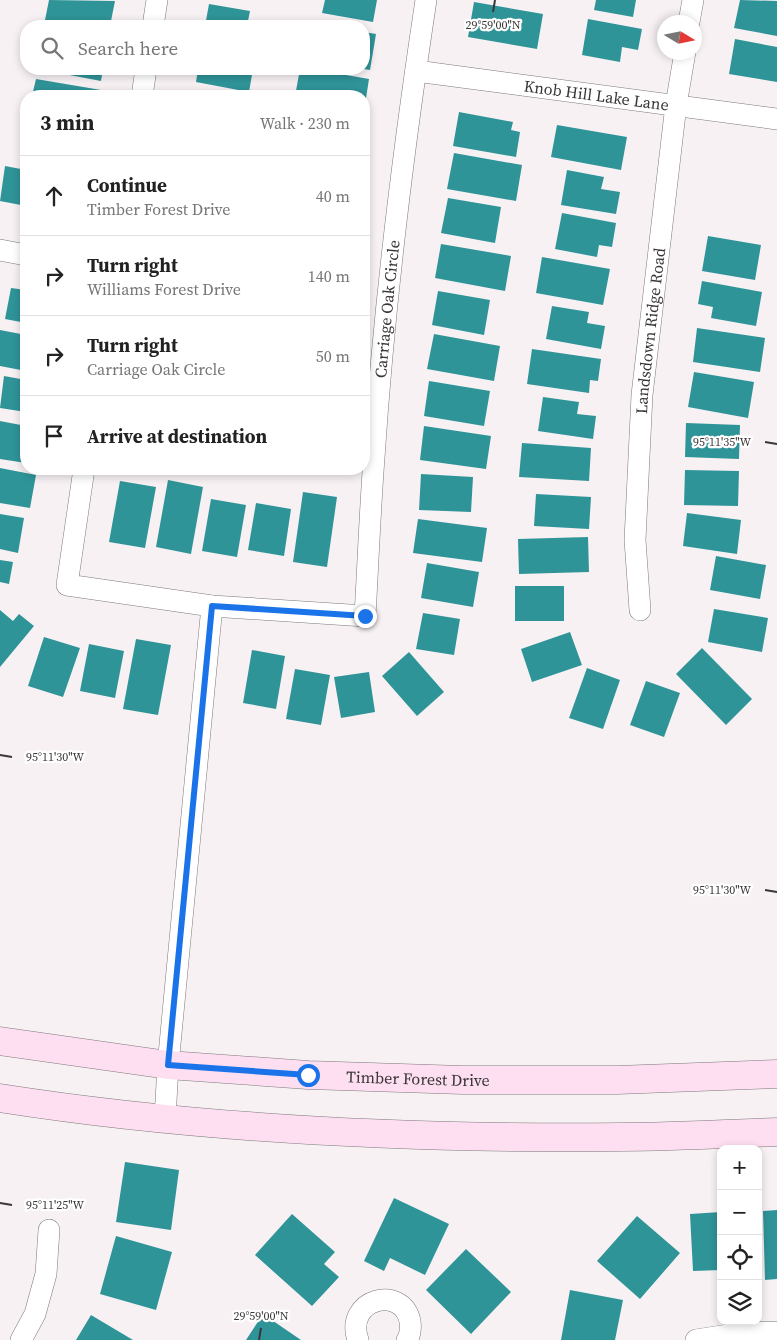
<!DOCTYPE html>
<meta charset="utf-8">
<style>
:root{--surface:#fff;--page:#f6f6f6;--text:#222;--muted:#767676;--line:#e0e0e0}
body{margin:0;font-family:"Source Serif 4",serif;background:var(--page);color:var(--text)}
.controls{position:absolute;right:15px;bottom:15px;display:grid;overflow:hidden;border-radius:10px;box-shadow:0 2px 8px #0003}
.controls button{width:45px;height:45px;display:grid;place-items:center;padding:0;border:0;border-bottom:1px solid var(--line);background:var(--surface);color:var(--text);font:25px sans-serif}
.compass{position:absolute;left:657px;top:15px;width:45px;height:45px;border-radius:50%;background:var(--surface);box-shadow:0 2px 8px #0003;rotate:100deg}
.stop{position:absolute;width:15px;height:15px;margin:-11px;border:4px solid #1a73e8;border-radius:50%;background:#fff}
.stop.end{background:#1a73e8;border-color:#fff;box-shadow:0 1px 5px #0008}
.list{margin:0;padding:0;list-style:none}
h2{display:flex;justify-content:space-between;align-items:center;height:65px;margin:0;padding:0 20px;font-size:21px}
h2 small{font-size:16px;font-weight:400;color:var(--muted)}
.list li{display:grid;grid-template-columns:32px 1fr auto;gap:15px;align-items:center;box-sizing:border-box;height:80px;padding:0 20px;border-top:1px solid var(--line)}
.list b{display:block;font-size:19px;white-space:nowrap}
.list p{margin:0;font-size:16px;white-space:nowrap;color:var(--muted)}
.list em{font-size:16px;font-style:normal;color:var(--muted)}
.icon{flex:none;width:28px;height:28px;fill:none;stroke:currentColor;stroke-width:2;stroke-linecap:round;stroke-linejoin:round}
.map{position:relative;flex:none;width:777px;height:1340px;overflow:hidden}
.search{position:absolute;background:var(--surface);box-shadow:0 2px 8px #0003;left:20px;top:20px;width:350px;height:55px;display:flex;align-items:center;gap:12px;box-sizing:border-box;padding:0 18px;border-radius:20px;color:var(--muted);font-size:19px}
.panel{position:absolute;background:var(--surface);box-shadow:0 2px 8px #0003;left:20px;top:90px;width:350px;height:385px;border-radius:20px}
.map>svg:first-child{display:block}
.building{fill:#2f9498}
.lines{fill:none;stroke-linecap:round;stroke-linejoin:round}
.street-casing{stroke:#7e787b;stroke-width:22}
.secondary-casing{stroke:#7e787b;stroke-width:29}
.street{stroke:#fff;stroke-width:21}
.secondary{stroke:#fddff1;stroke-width:28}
.route{stroke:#1a73e8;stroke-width:6}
.ticks{fill:none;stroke:#393637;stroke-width:2}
.labels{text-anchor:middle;stroke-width:4.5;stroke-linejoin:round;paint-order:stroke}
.street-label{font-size:16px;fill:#393637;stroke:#fff}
.ticks-label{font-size:12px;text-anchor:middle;fill:#393637;stroke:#fff;stroke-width:4.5;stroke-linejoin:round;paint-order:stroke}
</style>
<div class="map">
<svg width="777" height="1340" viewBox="0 0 777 1340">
<rect width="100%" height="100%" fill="#f7f1f4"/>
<!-- building -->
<path class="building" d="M49 0 115 1 110 26 44 25Z
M325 0H377L373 22 322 13Z
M596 0H636L633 17 594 10Z
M740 0 777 1V36L734 28Z
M474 2 543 14 537 49 468 37Z
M209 4 250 11 247 26H205Z
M588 19 642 29 638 50 622 47 620 62 582 55Z
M364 32 376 34 370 70 364 69Z
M735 39 777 47V82L729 74Z
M38 69H103L101 81Z
M198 69H253L249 92 196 82Z
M300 69H312L369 79 365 105 364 96H295Z
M36 79 101 90 100 96H32Z
M194 91 217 95V96H193Z
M459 112 513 122 511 130 520 132 516 157 453 146Z
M557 125 627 137 621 170 551 157Z
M25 137H26V160L21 159Z
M454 153 522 165 516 201 447 189Z
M5 166 26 170V206L0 201Z
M567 170 604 177 601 189 620 192 616 214 561 205Z
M448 198 501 207 495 243 441 233Z
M562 213 616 223 612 247 599 245 597 257 555 249Z
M708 236 761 245 755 280 702 271Z
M441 244 511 256 505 291 435 278Z
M542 257 610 269 603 305 536 293Z
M702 281 762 292 756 326 711 318 713 307 698 304Z
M11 288 26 290V323L5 319Z
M438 291 490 300 484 335 432 325Z
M552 306 589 312 587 323 605 326 601 349 546 339Z
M697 328 765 338 760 372 693 362Z
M0 330 26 335V371L0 366Z
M434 334 500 346 494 381 427 369Z
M532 349 601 359 598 381 590 380 589 393 527 384Z
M694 372 754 382 748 418 688 407Z
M4 376 26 380V412L0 408Z
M429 381 490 391 484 426 424 416Z
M543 397 579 402 577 414 596 416 593 439 538 431Z
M0 421 26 426V463L0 459Z
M686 423 740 425 739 459 685 457Z
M424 426 491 436 486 469 420 460Z
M522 443 591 448 589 481 519 477Z
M0 468 36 475 30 508 0 503Z
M685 470 739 471 738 506 684 505Z
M421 474 473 477 471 512 419 510Z
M168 480 203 487 191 554 156 547Z
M120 481 156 487 145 548 109 542Z
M303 492 337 497 327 567 293 562Z
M536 494 591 497 589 529 534 526Z
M211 499 246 505 237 557 202 551Z
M256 503 291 509 284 556 248 550Z
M687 513 741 520 737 554 683 546Z
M0 514 24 518 18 553 0 549Z
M418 519 487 528 482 562 413 553Z
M588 537 589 572 519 574 518 539Z
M716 556 766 565 760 599 710 590Z
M0 560 13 562 9 584 0 582Z
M427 563 479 572 473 607 421 598Z
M515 586H564V621H515Z
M714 609 768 618 762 652 708 642Z
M0 610 13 621 19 614 34 626 0 667Z
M423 613 460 619 454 655 416 649Z
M570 632 582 665 532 682 521 649Z
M44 637 80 648 63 697 28 686Z
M136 639 171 645 158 715 123 709Z
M89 644 124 651 115 698 80 691Z
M702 648 752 699 726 725 676 674Z
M252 650 285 656 276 709 243 703Z
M409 652 444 692 417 716 382 676Z
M587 668 620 680 603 729 569 718Z
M295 669 330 675 321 725 286 719Z
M369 672 375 712 341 718 334 677Z
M646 681 680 693 664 737 630 725Z
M125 1162 179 1170 171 1230 116 1222Z
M394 1198 449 1224 425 1275 390 1258 384 1271 364 1261Z
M777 1210V1279L765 1280 763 1211Z
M721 1212V1270L693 1271 690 1214Z
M292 1214 335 1252 324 1264 339 1277 312 1306 255 1255Z
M637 1216 680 1253 640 1299 597 1261Z
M116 1236 172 1252 156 1310 100 1294Z
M466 1249 511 1292 471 1334 426 1290Z
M570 1290 623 1300 615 1340H561Z
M263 1314 301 1340H246Z
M91 1315 133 1340H76Z"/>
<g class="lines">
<defs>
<g id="street">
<path d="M689 22 693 0"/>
<path d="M153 26 157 0"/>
<path id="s1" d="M416 71 777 119"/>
<path d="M142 96 146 69"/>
<path d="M0 250 26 255"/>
<path id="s2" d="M84 469 67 585 212 606 365 616C368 564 370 511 374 458 384 305 403 152 426 0"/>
<path id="s3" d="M640 610 635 540 642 395 676 105 685 52"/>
<path d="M165 1119 168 1065 212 606"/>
<path d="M21 1340 35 1314 46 1274 49 1230"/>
<path d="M358 1340C344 1299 402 1284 410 1321 411 1328 411 1334 407 1340"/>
<path d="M696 1340 741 1333 777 1332"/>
</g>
<g id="secondary">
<path id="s4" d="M0 1041 168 1065 308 1075 463 1080H617L777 1074"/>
<path d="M0 1098C205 1130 413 1139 620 1137 673 1137 725 1134 777 1132"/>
</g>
</defs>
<!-- street casing -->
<use href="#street" class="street-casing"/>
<!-- secondary casing -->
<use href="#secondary" class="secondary-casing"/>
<!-- street -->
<use href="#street" class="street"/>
<!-- secondary -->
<use href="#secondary" class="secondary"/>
</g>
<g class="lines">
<!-- route -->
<path class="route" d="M308 1075 168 1065 212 606 365 616"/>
</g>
<!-- ticks -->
<path class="ticks" d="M493 12 495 0M765 442 777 444M0 755 12 757M765 890 777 892M0 1203 12 1205M259 1340 261 1328"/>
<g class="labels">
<!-- street labels -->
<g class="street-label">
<text dy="6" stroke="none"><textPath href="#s1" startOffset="182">Knob Hill Lake Lane</textPath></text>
<text dy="6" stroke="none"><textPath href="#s2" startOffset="725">Carriage Oak Circle</textPath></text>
<text dy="6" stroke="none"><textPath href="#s3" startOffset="280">Landsdown Ridge Road</textPath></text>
<text dy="6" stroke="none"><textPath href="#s4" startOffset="420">Timber Forest Drive</textPath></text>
</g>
</g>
<g class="ticks-label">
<text x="493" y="29">29°59'00"N</text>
<text x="722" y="446">95°11'35"W</text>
<text x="55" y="761">95°11'30"W</text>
<text x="722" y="894">95°11'30"W</text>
<text x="55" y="1209">95°11'25"W</text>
<text x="261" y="1320">29°59'00"N</text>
</g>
</svg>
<div class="controls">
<button>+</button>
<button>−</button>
<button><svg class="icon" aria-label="locate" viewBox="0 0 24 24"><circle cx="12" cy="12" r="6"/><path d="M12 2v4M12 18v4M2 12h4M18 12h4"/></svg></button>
<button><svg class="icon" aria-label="layers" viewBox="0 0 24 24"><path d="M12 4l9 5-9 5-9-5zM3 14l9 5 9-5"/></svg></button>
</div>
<svg class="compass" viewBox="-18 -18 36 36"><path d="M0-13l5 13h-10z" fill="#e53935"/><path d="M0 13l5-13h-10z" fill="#767676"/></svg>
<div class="stop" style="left:308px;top:1075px"></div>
<div class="stop end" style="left:365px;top:616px"></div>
<div class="search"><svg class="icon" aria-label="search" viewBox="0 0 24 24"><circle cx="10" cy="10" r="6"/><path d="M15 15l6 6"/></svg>Search here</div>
<section class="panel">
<h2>3 min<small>Walk · 230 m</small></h2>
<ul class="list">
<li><svg class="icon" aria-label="ahead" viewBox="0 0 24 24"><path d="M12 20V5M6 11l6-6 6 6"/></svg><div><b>Continue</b><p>Timber Forest Drive</p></div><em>40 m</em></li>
<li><svg class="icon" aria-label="right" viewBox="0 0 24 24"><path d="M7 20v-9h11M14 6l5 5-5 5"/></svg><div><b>Turn right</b><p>Williams Forest Drive</p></div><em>140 m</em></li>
<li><svg class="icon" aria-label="right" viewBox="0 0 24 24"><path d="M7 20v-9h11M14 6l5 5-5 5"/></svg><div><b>Turn right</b><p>Carriage Oak Circle</p></div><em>50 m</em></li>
<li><svg class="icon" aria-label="arrive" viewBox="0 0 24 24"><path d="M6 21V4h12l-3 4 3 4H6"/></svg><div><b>Arrive at destination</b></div></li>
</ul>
</section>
</div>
